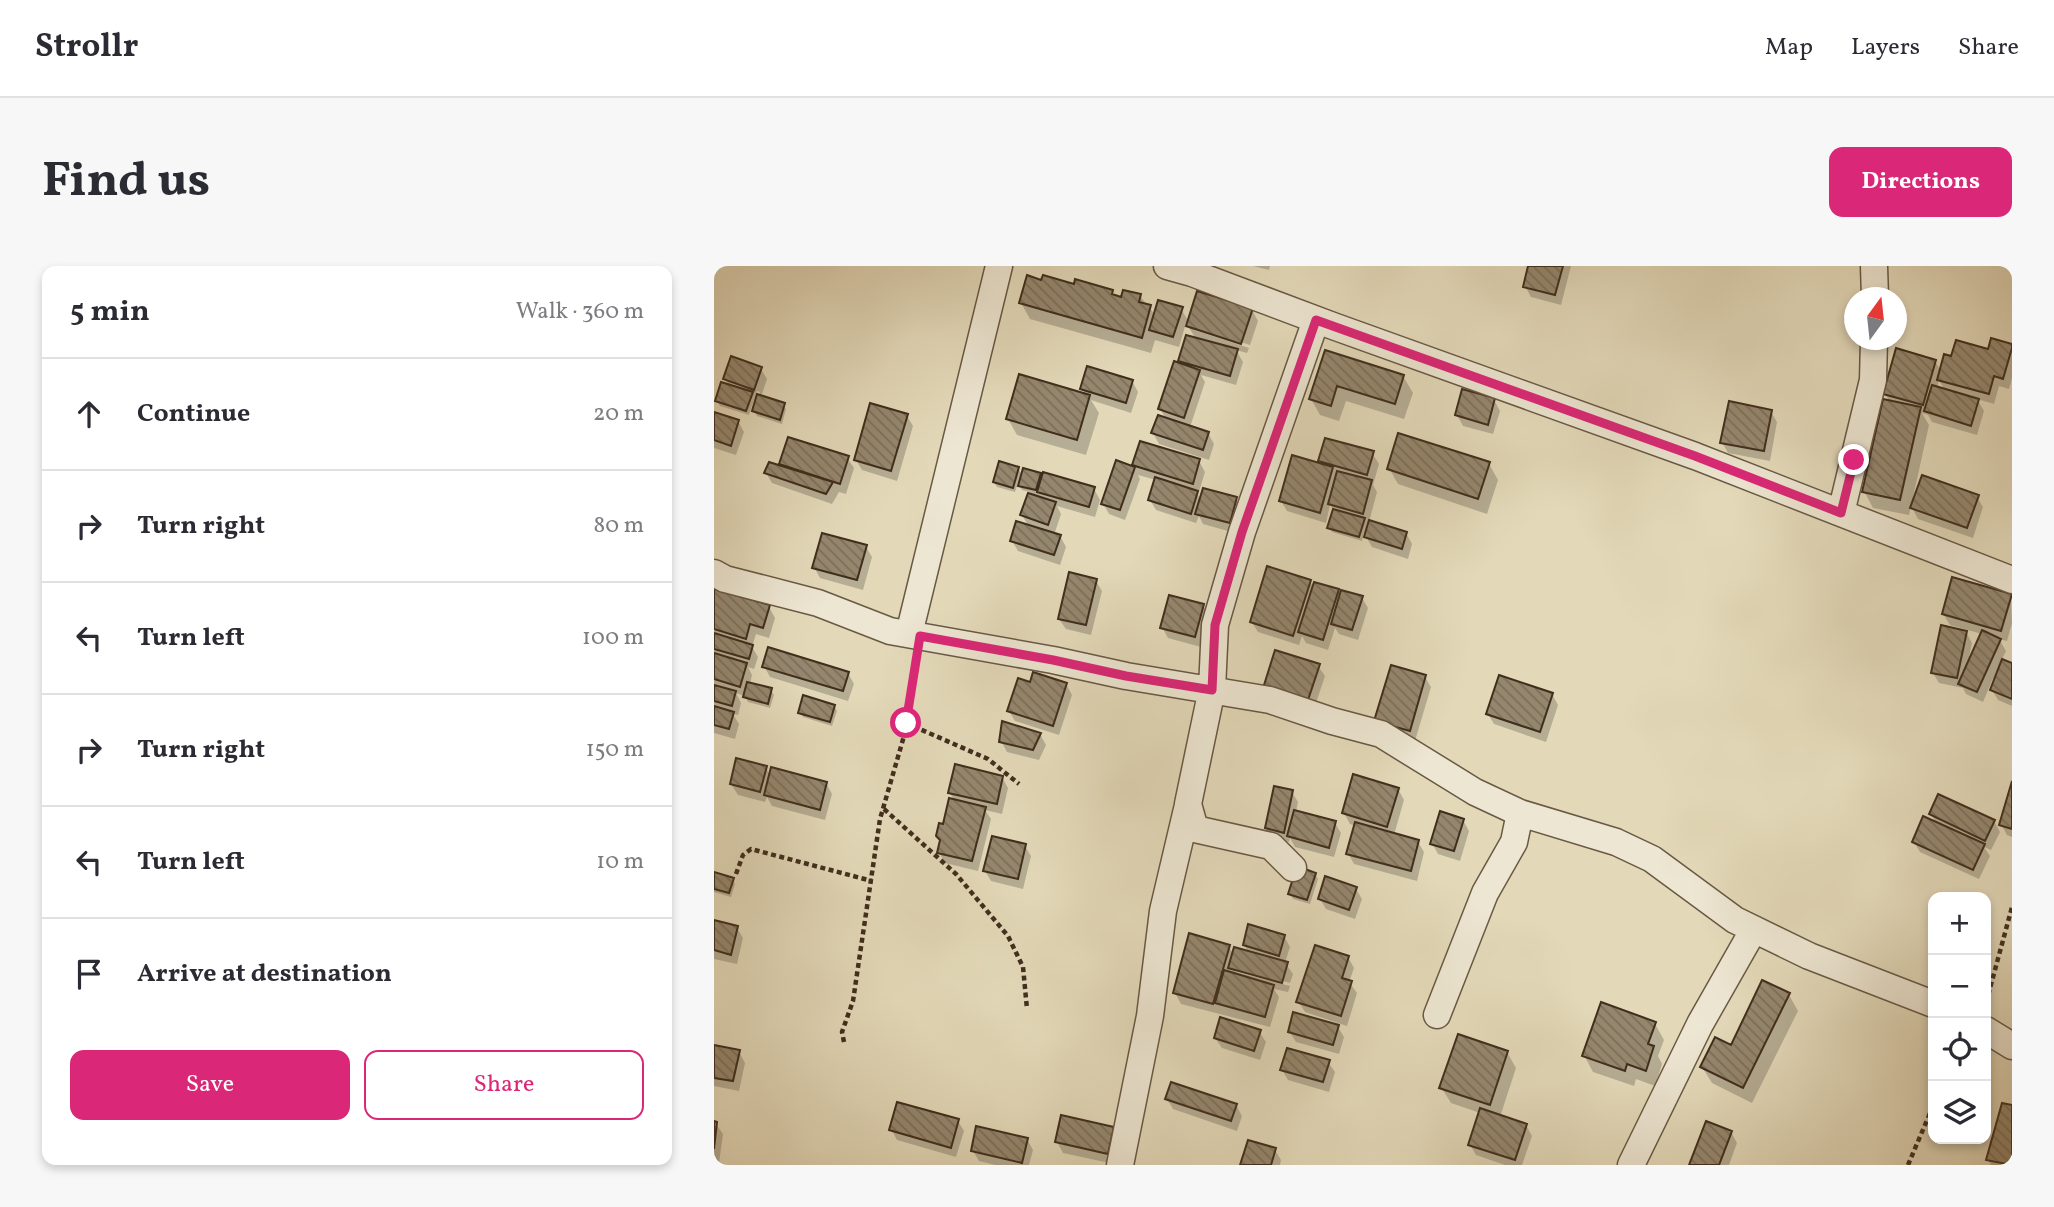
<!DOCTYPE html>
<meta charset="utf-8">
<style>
:root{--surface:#fff;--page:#f7f7f7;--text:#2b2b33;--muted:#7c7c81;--line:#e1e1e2;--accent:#db2777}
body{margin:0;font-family:Vollkorn,serif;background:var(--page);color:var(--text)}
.controls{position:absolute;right:21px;bottom:21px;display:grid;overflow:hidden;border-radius:14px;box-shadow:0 4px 10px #0003}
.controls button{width:63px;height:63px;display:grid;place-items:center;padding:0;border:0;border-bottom:2px solid var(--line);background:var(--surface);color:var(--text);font:35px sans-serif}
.compass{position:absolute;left:1130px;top:21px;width:63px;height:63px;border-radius:50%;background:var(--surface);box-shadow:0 4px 10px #0003;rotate:15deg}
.stop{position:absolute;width:21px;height:21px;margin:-16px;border:5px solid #db2777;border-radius:50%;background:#fff}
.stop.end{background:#db2777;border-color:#fff;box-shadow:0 2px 7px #0008}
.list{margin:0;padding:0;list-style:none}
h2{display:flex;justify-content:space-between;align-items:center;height:91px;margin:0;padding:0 28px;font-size:30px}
h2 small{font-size:23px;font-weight:400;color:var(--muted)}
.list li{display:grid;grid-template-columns:46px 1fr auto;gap:21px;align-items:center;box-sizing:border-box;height:112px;padding:0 28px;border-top:2px solid var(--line)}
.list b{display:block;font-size:26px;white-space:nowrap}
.list em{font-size:23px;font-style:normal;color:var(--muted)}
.actions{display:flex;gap:14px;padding:21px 28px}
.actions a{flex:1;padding:16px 0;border:2px solid var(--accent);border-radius:14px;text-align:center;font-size:24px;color:var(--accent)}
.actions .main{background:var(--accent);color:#fff}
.icon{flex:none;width:38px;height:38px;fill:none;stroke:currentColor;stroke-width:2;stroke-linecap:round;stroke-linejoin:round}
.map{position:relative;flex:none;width:1298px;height:899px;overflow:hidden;border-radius:14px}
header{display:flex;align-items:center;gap:42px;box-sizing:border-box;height:98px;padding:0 35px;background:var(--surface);border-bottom:2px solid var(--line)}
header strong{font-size:33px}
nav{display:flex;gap:38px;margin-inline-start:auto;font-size:24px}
.intro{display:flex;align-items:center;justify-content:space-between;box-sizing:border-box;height:168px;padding:0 42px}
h1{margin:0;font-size:49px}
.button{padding:18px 32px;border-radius:14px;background:var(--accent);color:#fff;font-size:24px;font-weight:700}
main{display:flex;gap:42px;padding:0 42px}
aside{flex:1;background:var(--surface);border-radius:14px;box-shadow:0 4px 10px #0003}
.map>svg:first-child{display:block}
.shadow{fill:#0003;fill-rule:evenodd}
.building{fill:url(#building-back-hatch);stroke:#402e1d;stroke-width:2}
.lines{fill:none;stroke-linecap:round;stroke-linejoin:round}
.street-casing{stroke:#695944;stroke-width:29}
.path{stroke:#402e1d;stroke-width:4.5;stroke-dasharray:5 3.5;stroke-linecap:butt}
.street{stroke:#ede6d2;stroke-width:26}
.route{stroke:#db2777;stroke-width:9}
</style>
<header>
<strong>Strollr</strong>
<nav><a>Map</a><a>Layers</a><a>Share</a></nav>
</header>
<div class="intro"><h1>Find us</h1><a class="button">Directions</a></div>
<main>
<aside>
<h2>5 min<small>Walk · 360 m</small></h2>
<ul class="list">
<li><svg class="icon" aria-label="ahead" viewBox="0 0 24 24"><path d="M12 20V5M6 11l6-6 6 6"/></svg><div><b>Continue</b></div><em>20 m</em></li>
<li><svg class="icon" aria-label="right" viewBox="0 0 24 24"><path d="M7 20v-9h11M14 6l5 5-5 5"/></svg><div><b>Turn right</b></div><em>80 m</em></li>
<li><svg class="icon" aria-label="left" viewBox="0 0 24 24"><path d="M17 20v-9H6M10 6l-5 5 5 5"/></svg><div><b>Turn left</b></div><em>100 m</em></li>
<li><svg class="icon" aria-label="right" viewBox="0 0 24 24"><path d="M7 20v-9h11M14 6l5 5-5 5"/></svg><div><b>Turn right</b></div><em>150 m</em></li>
<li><svg class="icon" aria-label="left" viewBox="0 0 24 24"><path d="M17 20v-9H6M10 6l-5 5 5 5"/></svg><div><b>Turn left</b></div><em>10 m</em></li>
<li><svg class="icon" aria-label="arrive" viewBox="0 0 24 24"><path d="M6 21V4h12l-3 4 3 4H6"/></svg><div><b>Arrive at destination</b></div></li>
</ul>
<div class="actions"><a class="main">Save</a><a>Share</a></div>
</aside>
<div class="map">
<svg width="1298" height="899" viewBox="0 0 1298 899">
<defs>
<pattern id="building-back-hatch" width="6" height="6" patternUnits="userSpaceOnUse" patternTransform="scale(1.75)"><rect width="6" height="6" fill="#95876e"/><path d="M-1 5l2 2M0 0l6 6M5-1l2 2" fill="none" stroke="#7b6f5a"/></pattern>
</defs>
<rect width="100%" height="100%" fill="#e3d9b9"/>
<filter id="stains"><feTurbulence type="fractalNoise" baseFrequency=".00286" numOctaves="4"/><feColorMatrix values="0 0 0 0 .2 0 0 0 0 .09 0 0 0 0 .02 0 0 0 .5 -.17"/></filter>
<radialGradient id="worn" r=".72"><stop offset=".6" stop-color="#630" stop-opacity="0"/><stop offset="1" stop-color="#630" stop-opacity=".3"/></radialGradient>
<!-- shadow -->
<path class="shadow" d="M539 0H556L555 4Z
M816 0H857L847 39 817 31 811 20Z
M328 16 398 25 401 31 409 33 426 30 441 49 467 43 475 56 538 44 544 55 536 79 480 61V64L535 82 533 87 522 84 529 96 522 119 487 109 491 116 476 161 494 167 500 178 495 194 445 178 439 167 452 153 446 143 469 100 466 95 482 73 472 57 465 81 441 74 437 87 316 53 307 37Z
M1298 80V112L1295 123 1285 120 1280 138 1263 133 1270 145 1263 169 1218 156 1214 149 1208 147 1215 159 1198 236 1263 231 1269 241 1259 272 1204 253 1197 240 1195 249 1159 242 1150 225 1176 136 1171 128 1221 95 1227 105 1238 92ZM1225 114 1231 125 1223 122Z
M612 86 689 110 699 127 690 153 632 135 625 155 606 149 597 133Z
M47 103 53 113 47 131 69 138 72 143 68 158 43 150 40 145 46 126 43 125 35 149 6 140 3 135 15 120 11 113Z
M418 115 424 126 417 147 377 134 385 147 372 189 303 169 294 153 372 130 368 123Z
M780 134 786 145 779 168 749 160 743 149Z
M1057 146 1063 156 1056 195 1014 187 1008 176Z
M0 147 24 155 30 166 22 189 0 182Z
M193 150 199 160 183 215 148 204 142 194Z
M75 173 133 192 140 202 132 228 125 226 118 238 58 217 52 207 66 201Z
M612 174 658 187 665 198 659 219 663 226 655 256 692 267 698 278 694 293 658 281 650 267 648 275 618 266 615 261 620 245 616 239 612 257 573 245 567 235 605 199Z
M485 195 491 206 484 229 487 234 522 233 528 244 521 267 489 258 485 250 482 257 442 244 436 234 442 214 424 209 426 213 411 254 395 248 389 237 403 196 422 203 420 199Z
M775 198 784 214 773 248 684 218 675 202Z
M304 202 308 209 326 208 329 214 380 223 386 234 381 251 343 240 347 248 340 269 346 270 352 281 346 299 304 285 298 275 315 261 308 249 316 226 308 224 304 217 301 226 283 221 280 216Z
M152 281 158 291 149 324 106 312 100 301Z
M382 315 388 325 377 369 352 363 345 353Z
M596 315 600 323 624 325 627 331 648 332 654 342 644 374 625 368 621 362 614 384 592 377 588 370 585 379 544 366 537 355Z
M0 325 55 341 61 352 55 372 42 368 38 381 44 391 40 403 34 401 38 409 36 418 57 424 60 429 56 442 34 436 31 430 22 427 27 437 24 449 19 448 25 458 21 473 0 467Z
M1297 329 1298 357 1293 375 1285 373 1292 385 1287 395 1298 399V440L1284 434 1278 424 1282 413 1279 412 1269 436 1252 428 1249 422 1225 417 1219 407 1252 366 1258 377 1254 396 1268 368 1236 359 1229 348Z
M489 339 495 350 487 381 454 372 448 361Z
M50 400 134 407 140 418 134 435 56 411Z
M604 400 611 410 600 443 558 430 552 419Z
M711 411 717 421 701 475 668 465Z
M317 418H352L358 429 345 469 301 455 295 445Z
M838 428 844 439 832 476 780 458 774 448Z
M120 440 123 445 118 460 89 451 86 446Z
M326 468 332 479 325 494 293 486 287 475Z
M52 502 57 511 112 517 118 528 111 554 58 540 53 531 51 536 24 529 17 518Z
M288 511 294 522 288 548 271 544 277 553 264 605 231 597 225 586 228 577 224 570 241 536 236 527Z
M1298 521V571L1293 569 1287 558Z
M684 523 690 534 680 569 704 576 710 586 703 615 640 598 634 587 642 560 636 558 630 547Z
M578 526 584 536 582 546 621 557 627 567 620 591 581 581 576 572 575 576 559 573 552 562Z
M1217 548 1280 555 1286 566 1277 584 1270 581 1276 590 1265 613 1206 586 1200 576 1223 558Z
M749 554 755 565 746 595 724 588 718 577Z
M311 580 317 590 309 623 277 615 271 605Z
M0 608 18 613 21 618 17 631 0 626Z
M601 608 604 613 596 638 579 633 576 628Z
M642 623 648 633 641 653 612 643 606 633Z
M0 656 23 662 29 672 23 698 0 693Z
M570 670 576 681 571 697 579 708 576 717 522 702V706L576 720 574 726 560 723 565 731 556 761 467 738 461 727 514 680 520 689 535 687 530 679Z
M634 691 640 702 635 716 643 727 633 760 591 746 584 735Z
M1075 729 1084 745 1038 837 998 817 988 801 1017 781Z
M941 758 950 774 944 790 948 798 941 820 922 813 920 820 879 806 870 789Z
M624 761 630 771 625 788 582 776 575 765Z
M545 765 552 776 546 794 508 782 501 772Z
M0 781 25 786 31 797 25 825 0 820Z
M793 786 802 802 786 851 812 859 818 870 808 899H791L762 889 756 879 766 847 737 837 727 821Z
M614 796 621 806 615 826 574 814 568 804Z
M453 833 522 839 528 850 523 865 459 843Z
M1289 839 1298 841V899H1277L1274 893Z
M244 855 250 865 242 891 183 874 177 863Z
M0 857 2 858 9 868 5 897 0 896Z
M399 862 405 873 400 898 349 887 343 876Z
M1017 866 1023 877 1015 899H977Z
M313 873 319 884 315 899H281L265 895 259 885Z
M561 884 567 894 566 899H528Z"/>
<!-- building -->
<path class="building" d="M814 0H849L841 29 809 21Z
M313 9 327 14 329 9 360 18 361 13 399 24 398 28 407 31 409 24 427 28 425 36 437 39 428 72 305 37Z
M483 25 539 42 527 78 472 60Z
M444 34 469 41 459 71 435 64Z
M472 69 524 83 516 110 464 95Z
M1277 72 1298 78V82L1289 113 1280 110 1275 128 1223 114 1230 88 1237 90 1242 74 1274 83Z
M1182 82 1222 94 1209 139 1169 128Z
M611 84 690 109 681 138 623 120 617 140 595 133Z
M17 90 48 101 40 124 9 113Z
M460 95 486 104 470 152 444 143Z
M373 100 419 114 412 137 366 123Z
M305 108 376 129 363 174 292 153Z
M7 116 39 126 32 145 1 135Z
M1218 119 1265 133 1257 160 1210 145Z
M748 123 781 132 774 159 741 149Z
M43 128 71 137 66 154 38 145Z
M1169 133 1207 141 1186 234 1148 226Z
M1015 135 1058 144 1050 185 1006 177Z
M156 137 194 148 177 205 140 194Z
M0 146 25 154 17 180 0 174Z
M444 149 495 166 489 184 437 167Z
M684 167 776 196 764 233 673 203Z
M74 171 135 190 126 218 65 198Z
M611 172 660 185 653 209 604 195Z
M426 175 486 193 479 218 418 199Z
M578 189 619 201 606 247 565 235Z
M402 194 421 201 406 244 387 238Z
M285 195 305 201 299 222 279 216Z
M55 196 119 216 112 228 50 207Z
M309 202 327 207 322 224 304 220Z
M623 205 658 214 649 248 614 238Z
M329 206 381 221 375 241 323 226Z
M1208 209 1265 229 1253 262 1196 242Z
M441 211 484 225 477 248 434 234Z
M489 222 523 231 516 257 481 248Z
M314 227 342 236 334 259 306 249Z
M619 243 651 252 645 271 613 262Z
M655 254 693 266 688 283 650 271Z
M302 255 347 269 340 289 296 275Z
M108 267 153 279 143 314 98 302Z
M553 300 597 314 579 370 536 356Z
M355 306 383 313 372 359 344 353Z
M1238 311 1298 328 1287 365 1228 348Z
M600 316 625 323 609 374 584 366Z
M0 323 56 339 49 362 36 358 32 373 0 363Z
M627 324 649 330 638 364 617 358Z
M455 329 490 338 481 371 446 362Z
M1227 359 1253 365 1243 412 1217 407Z
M1268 364 1287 373 1263 426 1244 418Z
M0 367 39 379 35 393 0 383Z
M54 381 135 406 129 425 48 401Z
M561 384 606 398 594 434 550 419Z
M0 387 33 397 26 421 0 413Z
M1288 393 1298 397V433L1276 424Z
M677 399 712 409 696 465 660 455Z
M319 406 353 417 339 460 293 445 304 412 316 416Z
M785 409 839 427 826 466 772 448Z
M33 416 58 422 54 438 29 431Z
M0 419 22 425 18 440 0 435Z
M89 429 121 439 116 456 84 447Z
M0 440 20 446 15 463 0 459Z
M288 455 327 467 319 484 285 476Z
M22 492 53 500 46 526 16 518Z
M241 498 289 510 283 538 234 527Z
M57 501 113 516 106 544 50 529Z
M639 508 685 522 673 561 628 547Z
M1298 515V563L1285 559Z
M560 520 579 524 570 567 551 562Z
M1224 528 1281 554 1271 575 1215 548Z
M235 532 272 541 258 595 223 587 226 574 222 570 225 557 229 558Z
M580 544 622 555 615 582 573 570Z
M726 545 750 553 740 585 716 578Z
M1209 550 1271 578 1259 604 1198 576Z
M641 556 705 574 697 605 632 588Z
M278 570 312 578 304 613 269 605Z
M583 600 602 607 593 634 574 628Z
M0 606 20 612 15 627 0 623Z
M611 610 643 621 635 644 604 633Z
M0 654 24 660 17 689 0 684Z
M534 658 571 669 565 690 529 679Z
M475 667 516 679 499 738 459 727Z
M601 679 635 690 628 712 638 715 627 750 582 736Z
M520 681 574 696 568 717 514 702Z
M510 704 560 719 551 751 501 737Z
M1048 714 1076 727 1029 822 986 801 1001 771 1017 779Z
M887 736 942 756 934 778 940 780 932 805 913 798 911 805 868 790Z
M579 746 625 759 619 779 574 766Z
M506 751 547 764 540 785 500 772Z
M744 768 794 785 776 839 725 822Z
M0 779 26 784 19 815 0 812Z
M573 782 616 794 609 816 566 804Z
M457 816 523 838 517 855 451 833Z
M183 836 245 853 237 882 175 864Z
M1288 837 1298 839V899L1272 894Z
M766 842 813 858 801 894 754 879Z
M347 849 400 861 394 888 341 876Z
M0 855 3 856 0 883Z
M992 855 1018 865 1005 899H975Z
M262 860 314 872 308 897 257 885Z
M534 874 562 882 557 899H526Z"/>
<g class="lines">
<defs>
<path id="street" d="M453 0 478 7 619 60 981 190 1298 314
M1160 0 1161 32
M1127 247 1159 114 1160 74
M0 307 11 313 104 337 176 365 339 394 412 410 556 434 618 455 667 468 761 526 806 547 800 576 771 627 723 749
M195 368 285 0
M806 547 902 576 938 593 1021 654 1095 690 1219 738
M579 602 557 580 481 563 474 538 498 423 501 359 528 266 602 54
M1272 764 1298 780
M406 899 436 750 449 645 474 539
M917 899 986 758 1040 663"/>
</defs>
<!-- street casing -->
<use href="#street" class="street-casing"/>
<!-- path -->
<path class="path" d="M192 457 274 493 305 518
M170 543 242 608 294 670 309 701 313 743
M22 608 29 589 37 583 158 615
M1272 737 1298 641
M130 776 128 766 139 735 166 553 190 470 203 392
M1194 899 1219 840"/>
<!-- street -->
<use href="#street" class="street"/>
</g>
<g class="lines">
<!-- route -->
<path class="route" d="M192 457 206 370 339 394 412 410 498 424 501 359 528 266 602 54 981 190 1127 247 1140 194"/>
</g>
<rect width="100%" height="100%" filter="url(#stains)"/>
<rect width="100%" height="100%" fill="url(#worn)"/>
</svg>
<div class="controls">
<button>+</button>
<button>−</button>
<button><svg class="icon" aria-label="locate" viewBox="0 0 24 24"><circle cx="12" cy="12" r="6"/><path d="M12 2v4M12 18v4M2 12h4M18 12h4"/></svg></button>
<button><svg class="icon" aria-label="layers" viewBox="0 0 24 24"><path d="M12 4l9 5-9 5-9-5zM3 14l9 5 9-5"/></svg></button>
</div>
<svg class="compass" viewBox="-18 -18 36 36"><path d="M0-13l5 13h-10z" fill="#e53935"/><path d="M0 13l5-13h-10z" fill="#7c7c81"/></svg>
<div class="stop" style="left:192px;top:457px"></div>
<div class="stop end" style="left:1140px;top:194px"></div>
</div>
</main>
